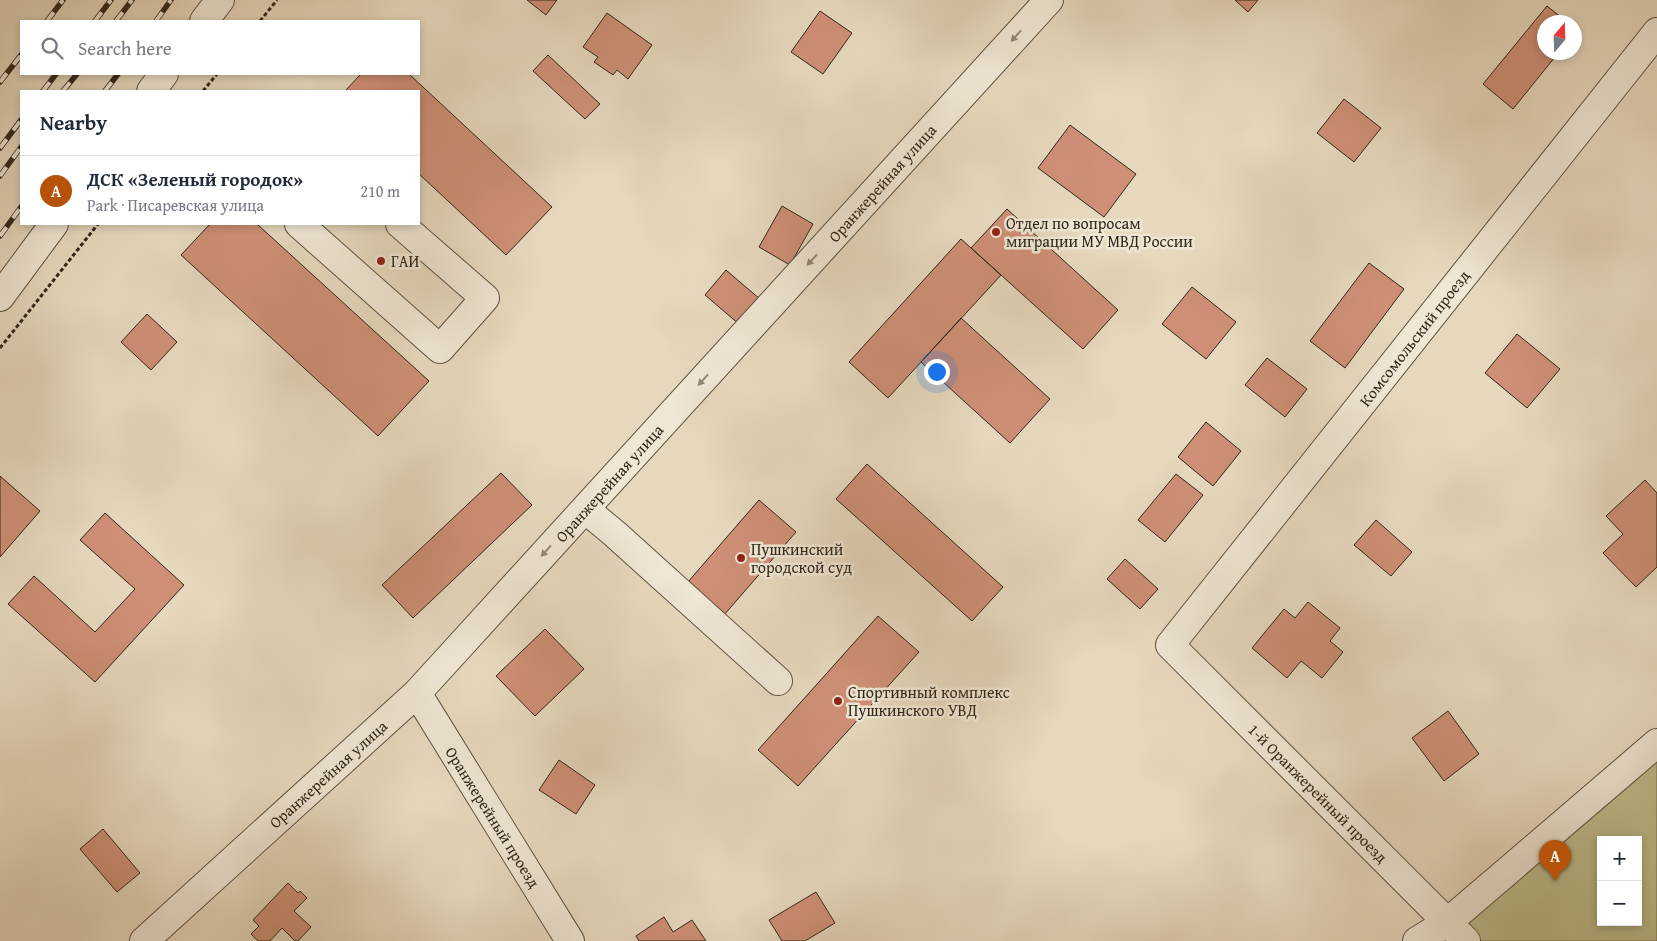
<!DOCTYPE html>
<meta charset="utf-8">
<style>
:root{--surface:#fff;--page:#f6f6f7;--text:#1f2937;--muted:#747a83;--line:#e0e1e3;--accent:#b45309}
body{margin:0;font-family:"Gentium Book Plus",serif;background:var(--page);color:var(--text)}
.controls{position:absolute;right:15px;bottom:15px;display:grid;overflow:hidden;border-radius:0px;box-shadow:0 2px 8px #0003}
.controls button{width:45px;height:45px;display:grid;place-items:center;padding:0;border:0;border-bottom:1px solid var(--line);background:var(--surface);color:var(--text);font:25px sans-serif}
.compass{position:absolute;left:1537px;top:15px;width:45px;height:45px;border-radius:50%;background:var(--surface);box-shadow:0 2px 8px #0003;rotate:19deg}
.you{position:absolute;left:936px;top:371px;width:18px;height:18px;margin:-12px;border:4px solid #fff;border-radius:50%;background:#1a73e8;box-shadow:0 0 0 8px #1a73e833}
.badge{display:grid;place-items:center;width:32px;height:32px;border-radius:50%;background:var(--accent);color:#fff;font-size:16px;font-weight:700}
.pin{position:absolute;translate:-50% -41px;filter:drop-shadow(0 1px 2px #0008)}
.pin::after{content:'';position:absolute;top:26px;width:18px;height:15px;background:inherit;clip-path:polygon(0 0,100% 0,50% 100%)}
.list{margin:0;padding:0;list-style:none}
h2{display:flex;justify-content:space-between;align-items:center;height:65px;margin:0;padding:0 20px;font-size:21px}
h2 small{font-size:16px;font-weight:400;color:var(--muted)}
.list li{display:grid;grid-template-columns:32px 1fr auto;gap:15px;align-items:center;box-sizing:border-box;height:70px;padding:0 20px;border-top:1px solid var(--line)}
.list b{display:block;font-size:19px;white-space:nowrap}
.list p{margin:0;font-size:16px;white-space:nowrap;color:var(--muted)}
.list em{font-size:16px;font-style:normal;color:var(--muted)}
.icon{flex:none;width:28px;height:28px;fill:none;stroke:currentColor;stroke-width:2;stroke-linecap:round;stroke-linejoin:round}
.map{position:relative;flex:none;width:1657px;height:941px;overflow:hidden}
.search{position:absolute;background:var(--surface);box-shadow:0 2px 8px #0003;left:20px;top:20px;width:400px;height:55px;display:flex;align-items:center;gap:12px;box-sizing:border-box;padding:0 18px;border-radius:0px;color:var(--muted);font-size:19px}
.panel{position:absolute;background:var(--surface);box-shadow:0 2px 8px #0003;left:20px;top:90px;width:400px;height:135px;border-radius:0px}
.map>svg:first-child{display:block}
.green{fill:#bdbc8c;stroke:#767253;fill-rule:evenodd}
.building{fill:#ce8f76;stroke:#30271a}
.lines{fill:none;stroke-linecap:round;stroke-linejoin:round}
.minor-casing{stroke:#5e5343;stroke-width:30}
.path{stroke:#30271a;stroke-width:3;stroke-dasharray:4 2.5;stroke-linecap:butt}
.minor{stroke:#efe6d4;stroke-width:28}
.rail-casing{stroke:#30271a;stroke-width:5.5}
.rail{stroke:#efe6d4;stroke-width:4;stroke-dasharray:11;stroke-linecap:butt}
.oneway{fill:#908677}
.poi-dot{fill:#8f2418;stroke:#efe6d4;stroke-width:2}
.labels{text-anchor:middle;stroke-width:5;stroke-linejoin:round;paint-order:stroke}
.street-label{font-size:16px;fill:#30271a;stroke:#efe6d4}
.poi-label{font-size:16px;fill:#30271a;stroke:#efe6d4;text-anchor:start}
</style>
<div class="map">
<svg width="1657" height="941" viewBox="0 0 1657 941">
<rect width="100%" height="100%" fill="#e6d8bd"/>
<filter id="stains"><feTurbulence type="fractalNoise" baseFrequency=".004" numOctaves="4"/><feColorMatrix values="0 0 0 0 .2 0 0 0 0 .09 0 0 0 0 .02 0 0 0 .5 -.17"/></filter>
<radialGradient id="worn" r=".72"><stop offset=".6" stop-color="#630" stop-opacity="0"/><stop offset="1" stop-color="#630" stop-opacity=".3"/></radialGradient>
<!-- green -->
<path class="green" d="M1657 756V941H1438ZM1601 840H1638V922H1601Z"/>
<!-- building -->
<path class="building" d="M527 0H557L546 15Z
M1235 0H1258L1248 12Z
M1547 6 1567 22H1544V52H1559L1513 109 1483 84Z
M820 11 852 33 823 74 791 52Z
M607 13 652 45 628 79 617 70 613 75 594 62 598 57 583 47Z
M548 55 600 104 585 119 533 71Z
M361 74H409L552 207 506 255 419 174V91H345Z
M1344 99 1381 128 1354 162 1317 133Z
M1070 125 1136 174 1104 217 1038 168Z
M782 206 813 224 790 265 759 247Z
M1007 209 1118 310 1083 349 971 248Z
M210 224H257L429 381 378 436 181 255Z
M961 239 1001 275 888 398 849 362Z
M1369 263 1404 289 1345 368 1310 341Z
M726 270 761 300 740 325 705 295Z
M1192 287 1236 322 1206 359 1162 324Z
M147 314 177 342 151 370 121 342Z
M961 318 1050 399 1010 443 921 362Z
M1517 334 1560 369 1527 408 1485 373Z
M1267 358 1307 389 1285 417 1245 385Z
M1206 422 1241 451 1213 486 1178 457Z
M867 464 1003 587 972 621 836 499Z
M501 473 532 505 413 618 382 585Z
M1176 474 1203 495 1165 542 1138 520Z
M0 476 40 511 0 557Z
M1645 480 1657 493V567L1636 587 1603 553 1623 534 1606 516Z
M759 500 796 532 724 615 687 583Z
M105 513 184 585 95 682 8 604 34 576 95 632 135 589 80 540Z
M1376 520 1412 552 1391 576 1354 545Z
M1125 559 1158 589 1140 609 1107 579Z
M1308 602 1340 628 1330 641 1343 652 1322 678 1301 661 1287 678 1252 648 1284 609 1295 618Z
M878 616 919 652 798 786 758 750Z
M545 629 584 669 535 716 496 676Z
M1448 711 1479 754 1444 781 1412 738Z
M559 760 595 785 576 814 539 790Z
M103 829 140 873 117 892 80 849Z
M288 883 298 893 300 891 307 898 294 911 311 927 298 941H295L282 928 270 941H258L251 934 259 926 253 920Z
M816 892 835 923 805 941H782L769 920Z
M664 917 673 932 692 920 706 941H639L636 936Z"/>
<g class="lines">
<defs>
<path id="minor" d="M204 21 220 0
M151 91 164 74
M299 224 440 349 485 298 400 224
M0 297 54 224
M585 509 615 534 778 681
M417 693 570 941
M144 941 417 693 1049 0
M1417 941 1448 922 1657 743
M1466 941 1170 645 1657 32"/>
</defs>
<!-- minor casing -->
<use href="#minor" class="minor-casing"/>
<!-- path -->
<path class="path" d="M260 21 277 0
M203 91 217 74
M0 348 98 224"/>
<!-- minor -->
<use href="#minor" class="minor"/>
<defs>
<path id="rail" d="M47 21 63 0
M95 21 111 0
M116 21 132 0
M156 21 171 0
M0 82 21 55
M43 91 56 74
M63 91 77 74
M105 91 118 74
M0 148 21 120
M0 176 21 147
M0 236 21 207"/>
</defs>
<!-- rail casing -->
<use href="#rail" class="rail-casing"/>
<!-- rail -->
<use href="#rail" class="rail"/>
</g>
<!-- one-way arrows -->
<defs><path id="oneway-solid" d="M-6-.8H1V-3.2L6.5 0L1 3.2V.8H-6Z" transform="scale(1.25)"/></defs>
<g class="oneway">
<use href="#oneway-solid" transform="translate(1016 36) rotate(132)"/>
<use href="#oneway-solid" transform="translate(812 260) rotate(132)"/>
<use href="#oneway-solid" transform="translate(703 380) rotate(132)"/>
<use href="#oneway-solid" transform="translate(546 551) rotate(132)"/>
</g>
<!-- markers -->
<g class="poi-dot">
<circle cx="996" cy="232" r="5"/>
<circle cx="381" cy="261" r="5"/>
<circle cx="741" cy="558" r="5"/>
<circle cx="838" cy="701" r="5"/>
</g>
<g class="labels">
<!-- street labels -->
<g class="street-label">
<text transform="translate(882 183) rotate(-48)" y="6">Оранжерейная улица</text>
<text transform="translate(1414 338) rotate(-52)" y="6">Комсомольский проезд</text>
<text transform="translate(609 483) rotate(-48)" y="6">Оранжерейная улица</text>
<text transform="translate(328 774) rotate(-42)" y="6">Оранжерейная улица</text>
<text transform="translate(1318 793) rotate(45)" y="6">1-й Оранжерейный проезд</text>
<text transform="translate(493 817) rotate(58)" y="6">Оранжерейный проезд</text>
</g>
<!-- poi labels -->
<g class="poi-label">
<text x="1006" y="229">Отдел по вопросам<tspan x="1006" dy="18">миграции МУ МВД России</tspan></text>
<text x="391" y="267">ГАИ</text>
<text x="751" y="555">Пушкинский<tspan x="751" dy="18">городской суд</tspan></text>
<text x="848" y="698">Спортивный комплекс<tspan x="848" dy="18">Пушкинского УВД</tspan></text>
</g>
</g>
<rect width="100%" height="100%" filter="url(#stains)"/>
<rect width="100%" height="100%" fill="url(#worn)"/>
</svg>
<div class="controls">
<button>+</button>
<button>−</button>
</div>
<svg class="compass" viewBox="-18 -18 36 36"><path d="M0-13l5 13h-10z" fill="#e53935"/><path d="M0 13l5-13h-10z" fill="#747a83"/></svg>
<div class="you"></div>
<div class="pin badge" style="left:1555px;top:881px">A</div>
<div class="search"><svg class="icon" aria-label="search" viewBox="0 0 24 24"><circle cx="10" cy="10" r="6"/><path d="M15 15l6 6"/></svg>Search here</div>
<section class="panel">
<h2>Nearby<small></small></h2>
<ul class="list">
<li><span class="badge">A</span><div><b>ДСК «Зеленый городок»</b><p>Park · Писаревская улица</p></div><em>210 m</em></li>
</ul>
</section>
</div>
